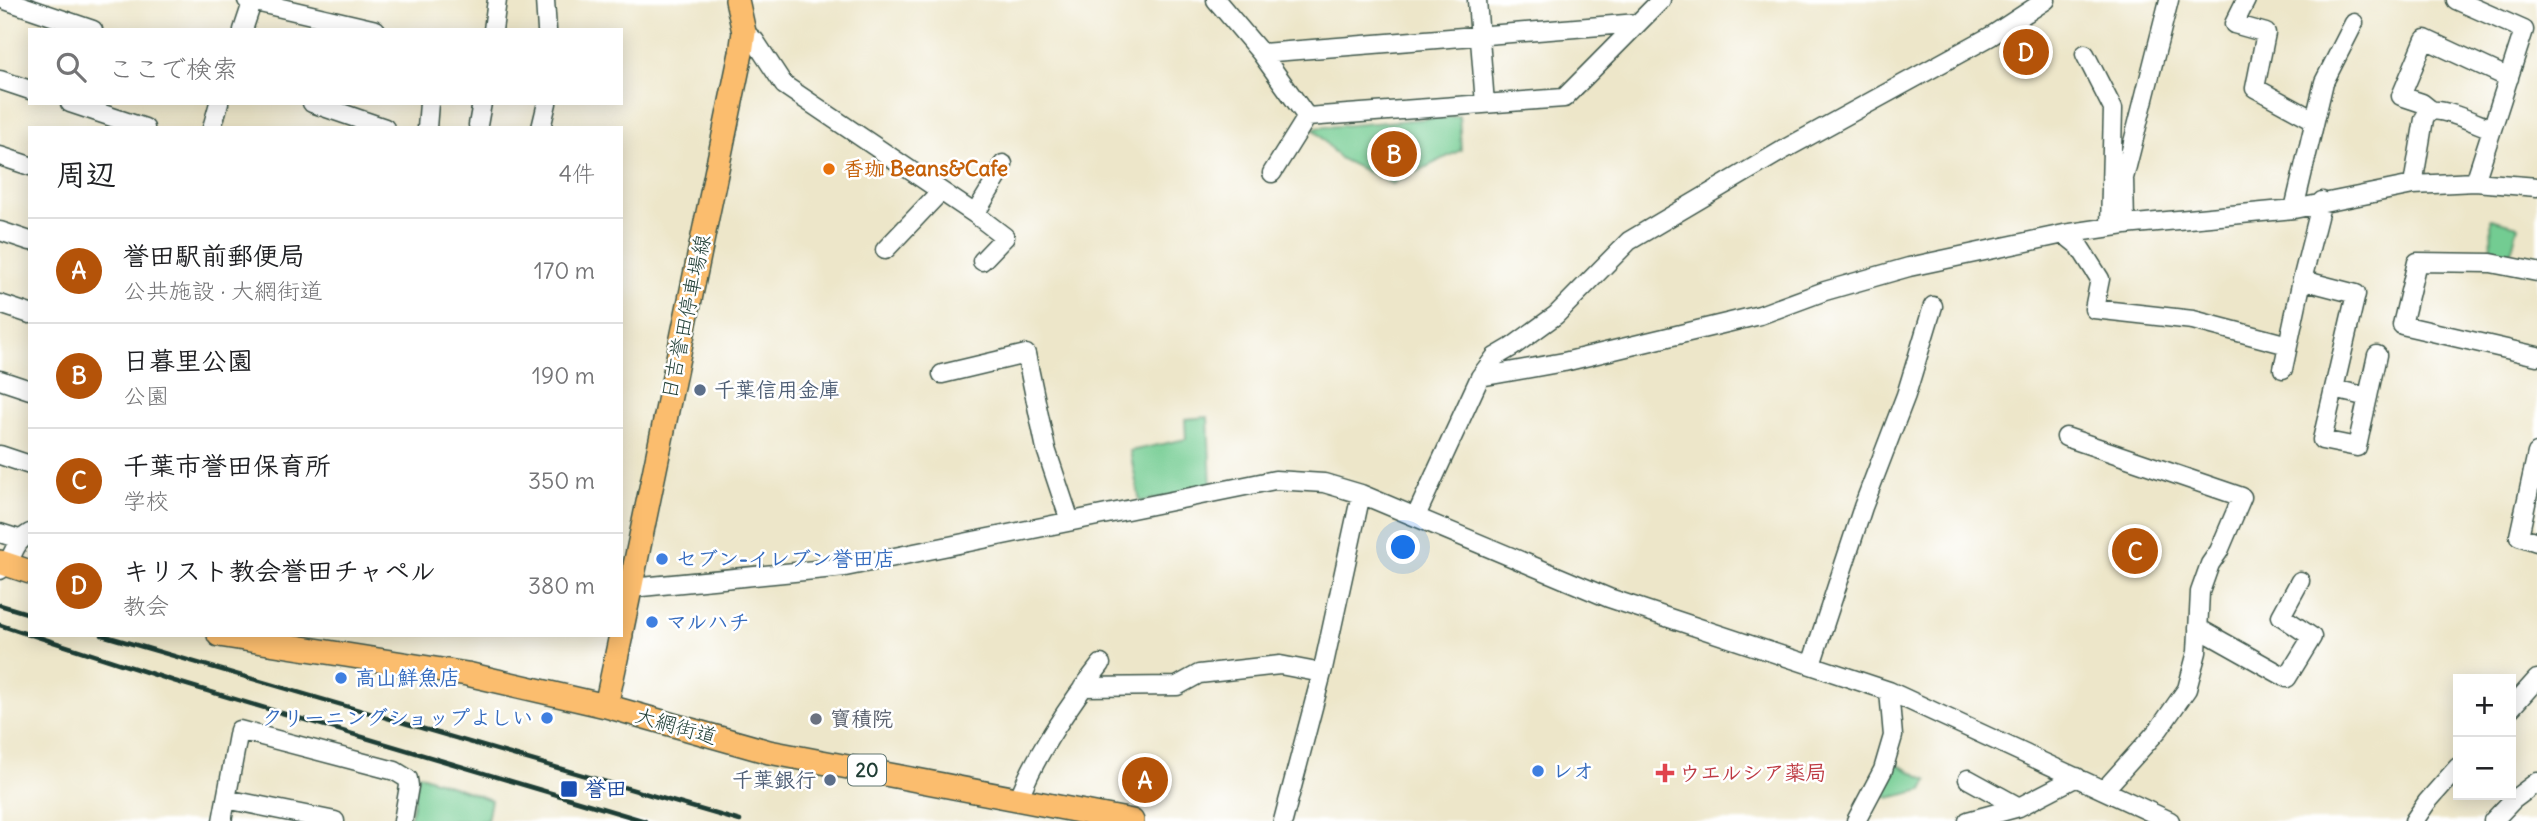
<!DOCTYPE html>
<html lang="ja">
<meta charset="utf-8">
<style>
:root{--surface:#fff;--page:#f2f2f2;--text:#202124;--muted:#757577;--line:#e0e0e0;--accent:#b45309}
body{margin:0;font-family:Delius,"Klee One",sans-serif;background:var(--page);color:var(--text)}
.controls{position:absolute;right:21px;bottom:21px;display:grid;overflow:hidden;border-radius:0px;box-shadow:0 4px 18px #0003}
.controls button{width:63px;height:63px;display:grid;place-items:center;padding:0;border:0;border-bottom:2px solid var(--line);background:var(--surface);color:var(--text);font:35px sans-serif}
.you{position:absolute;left:1404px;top:548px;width:24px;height:24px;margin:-18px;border:5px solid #fff;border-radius:50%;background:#1a73e8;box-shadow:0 0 0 10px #1a73e833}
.badge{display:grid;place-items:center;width:46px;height:46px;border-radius:50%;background:var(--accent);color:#fff;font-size:23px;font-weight:700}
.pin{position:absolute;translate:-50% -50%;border:4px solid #fff;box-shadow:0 2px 7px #0006}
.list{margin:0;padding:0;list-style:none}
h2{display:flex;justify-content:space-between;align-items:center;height:91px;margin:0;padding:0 28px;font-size:30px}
h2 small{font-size:23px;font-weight:400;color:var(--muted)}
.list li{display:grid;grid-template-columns:46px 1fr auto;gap:21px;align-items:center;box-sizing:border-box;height:105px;padding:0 28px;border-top:2px solid var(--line)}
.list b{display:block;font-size:26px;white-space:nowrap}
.list p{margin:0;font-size:23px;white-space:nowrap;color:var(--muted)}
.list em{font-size:23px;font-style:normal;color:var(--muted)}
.icon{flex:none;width:38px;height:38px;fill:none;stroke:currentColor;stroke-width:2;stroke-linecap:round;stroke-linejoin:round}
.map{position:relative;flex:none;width:2537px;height:821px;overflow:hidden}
.search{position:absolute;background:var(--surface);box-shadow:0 4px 18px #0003;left:28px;top:28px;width:595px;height:77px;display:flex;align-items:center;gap:18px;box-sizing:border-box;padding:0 24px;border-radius:0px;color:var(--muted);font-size:26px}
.panel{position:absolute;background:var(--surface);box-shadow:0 4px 18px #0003;left:28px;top:126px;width:595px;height:511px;border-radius:0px}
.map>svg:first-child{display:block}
.green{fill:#73cc92;stroke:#498463;stroke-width:2}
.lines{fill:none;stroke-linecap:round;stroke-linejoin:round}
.minor-casing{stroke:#3e564a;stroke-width:21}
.major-casing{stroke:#3e564a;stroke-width:26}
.minor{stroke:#fff;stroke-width:18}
.major{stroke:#fbbd6e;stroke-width:23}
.rail{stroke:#1f3d34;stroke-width:4.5}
.food-dot{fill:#e8710a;stroke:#fff;stroke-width:2.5}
.service-dot{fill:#5c6f8a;stroke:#fff;stroke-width:2.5}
.shop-dot{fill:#3f7fe0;stroke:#fff;stroke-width:2.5}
.worship-dot{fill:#6b7280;stroke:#fff;stroke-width:2.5}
.health-dot{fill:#e0444e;stroke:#fff;stroke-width:2.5}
.transit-dot{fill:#1a4fb4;stroke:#fff;stroke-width:2.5}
.labels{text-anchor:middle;stroke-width:5;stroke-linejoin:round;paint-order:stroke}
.shield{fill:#fff;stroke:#627771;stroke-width:2}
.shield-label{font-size:19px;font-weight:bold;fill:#1f3d34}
.food-label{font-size:21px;font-weight:bold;fill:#c56008;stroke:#fff;text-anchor:start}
.street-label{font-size:21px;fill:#1f3d34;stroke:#fff}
.service-label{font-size:21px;font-weight:bold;fill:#4e5e75;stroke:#fff;text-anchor:start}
.shop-label{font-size:21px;font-weight:bold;fill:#366cbe;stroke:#fff;text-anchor:start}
.worship-label{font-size:21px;font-weight:bold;fill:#5b616d;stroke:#fff;text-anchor:start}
.health-label{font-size:21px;font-weight:bold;fill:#be3a42;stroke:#fff;text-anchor:start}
.transit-label{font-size:21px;font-weight:bold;fill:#164399;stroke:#fff;text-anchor:start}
</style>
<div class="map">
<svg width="2537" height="821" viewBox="0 0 2537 821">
<rect width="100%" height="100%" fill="#fff"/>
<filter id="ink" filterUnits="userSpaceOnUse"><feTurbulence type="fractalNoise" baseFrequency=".0143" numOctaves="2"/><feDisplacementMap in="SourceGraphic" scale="14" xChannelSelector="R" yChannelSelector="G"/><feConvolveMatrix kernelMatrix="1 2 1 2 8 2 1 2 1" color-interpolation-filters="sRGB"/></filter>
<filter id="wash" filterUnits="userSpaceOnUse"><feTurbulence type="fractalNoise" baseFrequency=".00686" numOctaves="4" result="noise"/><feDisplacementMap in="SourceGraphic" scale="28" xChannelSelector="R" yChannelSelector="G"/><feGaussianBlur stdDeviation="1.57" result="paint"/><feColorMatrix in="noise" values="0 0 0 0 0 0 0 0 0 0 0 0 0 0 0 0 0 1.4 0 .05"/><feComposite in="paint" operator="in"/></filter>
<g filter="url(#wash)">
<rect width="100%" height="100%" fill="#ede6c9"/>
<!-- green -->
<path class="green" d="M1459 116 1461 150 1392 184 1339 158 1313 128Z
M2491 219 2518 226 2509 261 2492 258Z
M1208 417 1211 487 1140 502 1130 451 1186 439 1185 419Z
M1892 762 1928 780 1923 790 1889 798 1876 792Z
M418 774 491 800 487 821H410Z"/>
</g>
<g filter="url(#ink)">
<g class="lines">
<defs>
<path id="minor" d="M5 0 93 30
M247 0 376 30
M545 0 547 30
M1216 0 1261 53 1307 117
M1477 0 1485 104
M2246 0 2234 24 2266 33 2255 88 2314 120
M2456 0 2524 30 2475 182
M243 30 253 0
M493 30 497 0
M744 32 755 41 784 85 975 214 1005 237 982 261
M1261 53 1638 23
M2085 54 2113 109 2110 227
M0 80 30 90
M70 103 145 128
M312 103 385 128
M2432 111 2422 103 2401 96 2425 39 2509 78
M1307 117 1564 98 1661 0
M478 125 482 103
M212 128 219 103
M427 128 429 103
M541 128 547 103
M0 156 30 166
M1272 173 1307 117
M2413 185 2424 119C2426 115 2427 112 2432 111 2443 108 2480 125 2492 129
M2322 201 2302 280 2356 294 2322 440 2357 447 2377 355
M2294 209 2324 82 2354 23
M975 214 997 178 1003 164
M2125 225 2124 178 2169 0
M0 231 30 241
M2064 234 2079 246 2100 279 2094 309 2193 320 2288 345
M885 250 940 192
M2537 272 2491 263 2417 262 2402 325 2537 356
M0 304 30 314
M2283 369 2302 280
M942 374 1026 354 1046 449 1070 521
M1480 377 1495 357 1512 347 1556 315 1629 241 1783 150 1991 36 2046 0
M0 380 30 390
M2334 389 2368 397
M2066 437 2242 497 2219 551 2210 564 2200 592 2197 652 2187 689 2159 729 2105 789
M2537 453 2519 536 2537 542
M0 455 30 465
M1416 516 1480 377 1564 362 1760 315 1825 291 1909 267 2064 234 2125 225 2294 209 2413 185 2475 182 2537 187
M0 533 19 539
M0 570C16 558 10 545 30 533
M621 589 845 567 1275 480 1324 483 1361 494 1609 598 1889 691 2170 821
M2198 628 2287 678 2312 637 2281 616 2300 581
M1811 665 1863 507 1906 395 1933 306
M1083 687 1177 686 1199 674 1280 665 1322 673
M2511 708 2537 679
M1968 779 2019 807
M1019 798C1035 755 1072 701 1101 664
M226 799 335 821
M222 821 239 730 395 771 408 779 409 786 403 821
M1283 821 1322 673 1361 494
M1856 821 1883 770 1893 736 1889 691
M1968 821 2019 807 2077 777
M2414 821 2427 802 2458 767
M2493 821 2513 800 2537 782"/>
<path id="major" d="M0 562 30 572
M621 633 741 53 744 32 737 0
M219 635 467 674 606 706 769 752 1132 821
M606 706 621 635"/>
</defs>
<!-- minor casing -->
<use href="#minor" class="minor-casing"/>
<!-- major casing -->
<use href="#major" class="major-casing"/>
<!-- minor -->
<use href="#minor" class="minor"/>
<!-- major -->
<use href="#major" class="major"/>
<!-- rail -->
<path class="rail" d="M0 605 30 614
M0 625 30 635
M32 635 174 681 645 821
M102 635 740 821"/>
</g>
</g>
<!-- markers -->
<circle class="food-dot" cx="829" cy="169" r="7"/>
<g class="service-dot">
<circle cx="700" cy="390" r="7"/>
<circle cx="830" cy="780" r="7"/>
</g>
<g class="shop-dot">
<circle cx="662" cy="559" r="7"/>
<circle cx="652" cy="622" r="7"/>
<circle cx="341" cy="678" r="7"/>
<circle cx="547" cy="718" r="7"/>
<circle cx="1538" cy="771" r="7"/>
</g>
<circle class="worship-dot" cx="816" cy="719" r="7"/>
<path class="health-dot" d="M1661.5 762.5h7v7h7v7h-7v7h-7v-7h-7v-7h7z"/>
<rect class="transit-dot" x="560" y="780" width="18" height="18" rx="3.5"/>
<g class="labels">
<!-- shield labels -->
<rect class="shield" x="848" y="754.5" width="38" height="31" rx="5"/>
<g class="shield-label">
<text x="867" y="777">20</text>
</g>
<!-- food labels -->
<g class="food-label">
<text x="843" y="176">香珈 Beans&amp;Cafe</text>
</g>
<!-- street labels -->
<g class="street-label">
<text transform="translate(686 317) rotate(-78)" y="7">日吉誉田停車場線</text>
<text transform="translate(676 726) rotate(16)" y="7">大網街道</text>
</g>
<!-- service labels -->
<g class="service-label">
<text x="714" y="397">千葉信用金庫</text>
<text x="816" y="787" text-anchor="end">千葉銀行</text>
</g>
<!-- shop labels -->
<g class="shop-label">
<text x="676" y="566">セブン-イレブン誉田店</text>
<text x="666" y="629">マルハチ</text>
<text x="355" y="685">高山鮮魚店</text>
<text x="533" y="725" text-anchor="end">クリーニングショップよしい</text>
<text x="1552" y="778">レオ</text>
</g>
<!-- worship labels -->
<g class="worship-label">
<text x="830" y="726">寶積院</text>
</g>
<!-- health labels -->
<g class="health-label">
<text x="1679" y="780">ウエルシア薬局</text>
</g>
<!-- transit labels -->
<g class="transit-label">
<text x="585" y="796">誉田</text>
</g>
</g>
</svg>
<div class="controls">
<button>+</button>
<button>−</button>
</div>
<div class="you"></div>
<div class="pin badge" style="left:1145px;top:780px">A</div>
<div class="pin badge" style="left:1394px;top:154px">B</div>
<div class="pin badge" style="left:2135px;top:551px">C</div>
<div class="pin badge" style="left:2026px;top:52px">D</div>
<div class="search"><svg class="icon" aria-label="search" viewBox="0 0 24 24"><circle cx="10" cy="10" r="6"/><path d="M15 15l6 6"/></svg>ここで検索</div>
<section class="panel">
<h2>周辺<small>4件</small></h2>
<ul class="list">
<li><span class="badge">A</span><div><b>誉田駅前郵便局</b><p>公共施設 · 大網街道</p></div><em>170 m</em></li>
<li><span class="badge">B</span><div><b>日暮里公園</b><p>公園</p></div><em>190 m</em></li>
<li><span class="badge">C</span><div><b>千葉市誉田保育所</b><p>学校</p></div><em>350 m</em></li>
<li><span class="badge">D</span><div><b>キリスト教会誉田チャペル</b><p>教会</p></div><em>380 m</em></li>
</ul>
</section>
</div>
